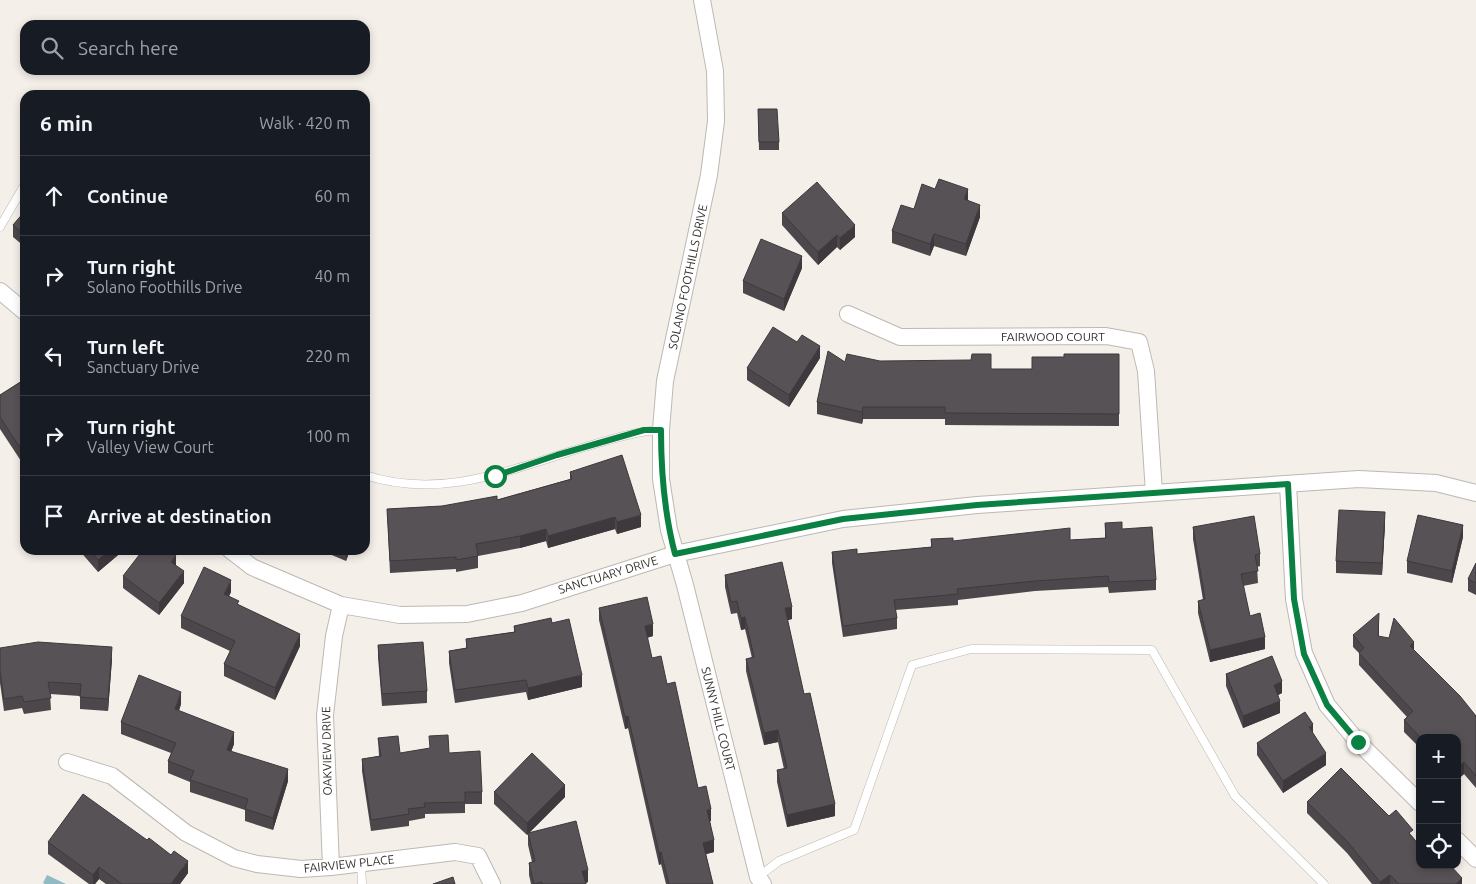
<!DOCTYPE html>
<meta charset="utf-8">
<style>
:root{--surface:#171b24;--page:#20242c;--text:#f1f3f6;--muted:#9ea1a6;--line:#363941}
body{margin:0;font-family:Ubuntu,sans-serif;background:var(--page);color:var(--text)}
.controls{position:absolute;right:15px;bottom:15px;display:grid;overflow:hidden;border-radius:10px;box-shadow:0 2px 8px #0003}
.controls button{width:45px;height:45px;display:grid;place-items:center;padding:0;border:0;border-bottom:1px solid var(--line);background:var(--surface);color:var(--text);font:25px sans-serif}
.stop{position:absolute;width:15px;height:15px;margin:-11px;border:4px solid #0b8043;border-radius:50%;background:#fff}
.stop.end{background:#0b8043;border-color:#fff;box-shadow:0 1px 5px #0008}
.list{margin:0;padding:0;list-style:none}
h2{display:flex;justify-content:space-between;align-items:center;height:65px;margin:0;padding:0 20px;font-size:21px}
h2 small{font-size:16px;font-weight:400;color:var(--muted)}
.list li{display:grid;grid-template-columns:32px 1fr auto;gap:15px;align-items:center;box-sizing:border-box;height:80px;padding:0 20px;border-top:1px solid var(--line)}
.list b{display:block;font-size:19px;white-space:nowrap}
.list p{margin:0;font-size:16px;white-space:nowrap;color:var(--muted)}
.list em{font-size:16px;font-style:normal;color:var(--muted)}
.icon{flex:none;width:28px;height:28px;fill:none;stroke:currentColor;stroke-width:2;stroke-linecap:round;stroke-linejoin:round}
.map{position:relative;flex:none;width:1476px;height:884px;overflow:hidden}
.search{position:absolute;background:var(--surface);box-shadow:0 2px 8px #0003;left:20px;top:20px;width:350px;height:55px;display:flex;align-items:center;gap:12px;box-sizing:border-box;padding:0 18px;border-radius:15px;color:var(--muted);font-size:19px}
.panel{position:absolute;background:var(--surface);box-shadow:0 2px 8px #0003;left:20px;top:90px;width:350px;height:465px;border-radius:15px}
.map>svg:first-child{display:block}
.water{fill:#90bbc4}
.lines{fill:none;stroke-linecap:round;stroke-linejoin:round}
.service-casing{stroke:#bdb8b2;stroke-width:9}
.minor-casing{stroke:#bdb8b2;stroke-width:18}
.service{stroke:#fff;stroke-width:8}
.minor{stroke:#fff;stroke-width:16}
.wall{fill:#4b474a}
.shaded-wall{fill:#3d393c}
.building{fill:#575256;stroke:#3d393c}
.route{stroke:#0b8043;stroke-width:6}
.labels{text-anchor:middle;stroke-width:5;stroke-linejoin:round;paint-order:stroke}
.street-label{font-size:12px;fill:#34322f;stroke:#fff}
</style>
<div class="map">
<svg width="1476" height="884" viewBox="0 0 1476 884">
<rect width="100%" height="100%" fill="#f4efe8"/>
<!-- water -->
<path class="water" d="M47 875 66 884H45L43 883Z"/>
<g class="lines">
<defs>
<path id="service" d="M0 227 25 184
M365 475C446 502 521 465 598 443 619 437 639 431 661 430
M361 863 362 884
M758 877 779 861 854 830 912 665 971 649 1152 650 1235 796 1324 884"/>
<path id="minor" d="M702 0 715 71 716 121 709 175 665 381 661 430V479L669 530 685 585 758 877 763 884
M0 291 25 312
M848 314 900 337 1106 336 1139 342 1146 371 1154 493
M1288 484 1294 599 1304 653 1327 705 1358 742 1420 803
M230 550 252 567 341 605 400 615 467 614 522 603 675 554 843 519 977 505 1359 479 1436 483 1476 493
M67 762 112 776 186 833 234 858 257 864 301 869 331 867 455 852 478 856 492 884
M1457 840 1476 859
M331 867 325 715 334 636 341 605"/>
</defs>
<!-- service casing -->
<use href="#service" class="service-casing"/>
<!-- minor casing -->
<use href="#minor" class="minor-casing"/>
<!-- service -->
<use href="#service" class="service"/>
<!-- minor -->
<use href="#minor" class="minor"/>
</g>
<!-- wall -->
<path class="wall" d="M758 109 779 142V150H759Z
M968 200 980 217 966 256 934 246 930 256 892 243V231L914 209Z
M25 211V247L13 237V225Z
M782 213 855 237 840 250 837 247 818 265 782 225Z
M802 268 784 311 743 293V281Z
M1119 354V426L945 425V419H863L862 424 817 414V402L845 362 880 361 991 369H1032L1064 357Z
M820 358 789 407 747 380V368Z
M25 379V458L21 461 0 429V395Z
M570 472 641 527 617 534 615 529 548 548 546 541 520 548 478 556V568L456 572V569L390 573 387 509 442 506 497 500 570 479Z
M1105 523 1122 529 1156 580V590L1109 593 1108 587 1035 591 958 600V605L895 610 897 618V629L843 637 832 563V552L857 554 931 547V539L953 541 1070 540 1105 538Z
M1385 524 1382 575 1336 573V561Z
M1193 527 1260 554V566L1257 567 1258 583 1243 586 1250 616 1265 649 1210 662 1198 613V601L1203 600 1193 539Z
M1463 537 1452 583 1407 573V561Z
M79 550H124L98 572Z
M320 550H350L346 561Z
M1476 563V595L1468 591V579Z
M176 566 184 583 159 615 123 588V576Z
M725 575 792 619 787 620 804 694 835 816 787 827 777 782V770L784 769 778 742 764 745 746 671V659L752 658 745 629 741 630 737 613 731 614 725 587Z
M231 592 229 596 239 605 300 646 275 700 224 676V664L230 651 181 628V616Z
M599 608 653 636 647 638 652 658 667 684 698 788 711 821H710L714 852 706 854 713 884H666L661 864 659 865 628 728 625 729 599 620Z
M552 623 582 687 528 700 526 692 455 703 449 663V651L466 648V639L514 632V626Z
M1379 625V637L1414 650 1476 716V788L1464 774 1457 780V738H1420V748L1404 732V720L1407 717 1359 665V653L1353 647V635Z
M378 645 427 691V703L382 706 378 657Z
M0 648 112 659 108 711 80 709V696L50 694 51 710 24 714 22 708 4 711 0 683Z
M1226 674 1282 693 1278 695 1280 713 1243 728 1226 686Z
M181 704 179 711 234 744 231 752 288 781 273 830 245 821V810L190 792V782L168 773V761L171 753 121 734V722Z
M378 738 400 753H449L482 792V804H465V813L425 814V818L409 821V826L371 831 362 771V759L379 756Z
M1257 743 1326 765 1283 793 1257 755Z
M494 792 565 797 530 832 588 882 586 883V884H531L529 875V863L532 862 528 845V834L527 835 494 804Z
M1307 802 1389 816 1413 837 1420 865 1462 884H1372L1347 853 1307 813Z
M147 840 171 855 188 873 180 884H106L99 879 95 884H89L48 854V842Z"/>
<!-- shaded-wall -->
<path class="shaded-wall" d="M968 189V201L964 199Z
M980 205V217L966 256V244Z
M855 225V237L840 250V238Z
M934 234V246L930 256V244Z
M837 235V247L818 265V252Z
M802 256V268L784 311V299Z
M820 346V358L789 407V395Z
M863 407V419L862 424V412Z
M25 446V458L21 461V449Z
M1385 512V524L1382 575V563Z
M641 515V527L617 534V522Z
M615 517V529L548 548V536Z
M1463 525V537L1452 583V571Z
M546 529V541L520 548V536Z
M110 550H124L98 572V560Z
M346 550H350L346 561Z
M176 555V567L171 562Z
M184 571V583L159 615V603Z
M231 580V592L224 606V594Z
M792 607V619L785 621V608Z
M745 617V629L741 630V618Z
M653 624V636L645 638V626Z
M300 634V646L275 700V688Z
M1265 637V649L1210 662V650Z
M1414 642V654L1410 646Z
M112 647V659L108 711V699Z
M582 675V687L528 700V688Z
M1282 681V693L1274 697V685Z
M181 692V704L175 721V709Z
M1280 701V713L1243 728V716Z
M628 716V728L625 729V717Z
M1313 724V736L1309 727Z
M778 730V742L764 745V733Z
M234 732V744L227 762V750Z
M1326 753V765L1283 793V781Z
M1464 762V774L1457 780V768Z
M288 769V781L273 830V818Z
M565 785V797L527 835V823Z
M835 804V816L787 827V815Z
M711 809V821L707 822V810Z
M714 840V852L703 855V843Z
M661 852V864L659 865V853Z
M188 861V873L180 884H171Z
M99 867V879L95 884H93V875Z
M588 870V882L582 884V871Z
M1390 875V884H1380V882Z
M1462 878V884H1456Z"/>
<!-- building -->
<path class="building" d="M758 109H777L779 142H759Z
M939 179 968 189 964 199 980 205 966 244 934 234 930 244 892 231 901 205 914 209 922 184 935 189Z
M817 182 855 225 840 238 837 235 818 252 782 213Z
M25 211V235L13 225Z
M761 239 802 256 784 299 743 281Z
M773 327 797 342 802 335 820 346 789 395 747 368Z
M828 351 845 362 847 354 880 361 971 360 972 354H991V369H1032V357H1064V354H1119V414L945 413V407H863L862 412 817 402Z
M25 379V446L21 449 0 417V395Z
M622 455 641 515 617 522 615 517 548 536 546 529 520 536 476 544 478 556 456 560V557L390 561 387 509 442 506 497 496V500L572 479 570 472Z
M1339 510 1385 512 1382 563 1336 561Z
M1418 515 1463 525 1452 571 1407 561Z
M1254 516 1260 554 1255 555 1258 571 1241 574 1250 616 1260 613 1265 637 1210 650 1198 601 1205 599 1193 527Z
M1122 522V529L1152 527 1156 580 1109 582 1108 576 1035 581 957 589 958 594 894 600 897 618 843 626 832 552 857 549V554L932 547 931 539 953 538V541L1070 528V540L1106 538 1105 523Z
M90 550H110L98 560Z
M143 550H170L176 555 171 562 184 571 159 603 123 576Z
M782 562 792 607 785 608 804 694 810 693 835 804 787 815 777 770 787 768 778 730 764 733 746 659 754 657 745 617 741 618 737 601 731 602 725 575Z
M1476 563V583L1468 579Z
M204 567 231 580 224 594 239 601 237 604 300 634 275 688 224 664 235 641 181 616Z
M647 597 653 624 645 626 652 658 661 656 667 684 675 682 698 788 706 786 711 809 707 810 714 840 703 843 713 884H669L661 852 659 853 628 716 625 717 599 608Z
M1379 613 1378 636 1389 638 1394 618 1414 642 1410 646 1460 696 1476 716V776L1464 762 1457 768V738H1421L1404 720 1413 711 1359 653 1364 648 1353 635Z
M551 618 552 623 569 619 582 675 528 688 526 680 455 690 449 651 467 648 466 639 515 632 514 626Z
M38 642 112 647 108 699 80 697 81 684 48 682 51 698 24 702 22 696 4 699 0 671V648Z
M423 642 427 691 382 694 378 645Z
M1272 656 1282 681 1274 685 1280 701 1243 716 1226 674Z
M139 675 181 692 175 709 234 732 227 750 288 769 273 818 245 809 248 799 190 780 194 771 168 761 176 743 121 722Z
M1305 712 1313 724 1309 727 1326 753 1283 781 1257 743Z
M448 735 449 753 480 751 482 792H465V802L424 803 425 807 408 809 409 814 371 820 362 759 381 756 378 738 398 736 400 753 430 748 429 736Z
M532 753 565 785 527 823 494 792Z
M1341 768 1389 816 1396 810 1413 830 1409 833 1420 846V865H1450L1462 878 1456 884H1399L1390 875 1380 882 1347 841 1307 802Z
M83 794 147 840 149 838 171 855 174 851 188 861 171 884H122L99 867 93 875 48 842Z
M576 821 588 870 582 871 586 884H542V882L534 884 529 863 535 861 528 833Z
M453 877 455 884H433Z"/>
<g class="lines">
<!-- route -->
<path class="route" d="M495 476 557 455 644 430H661C661 472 664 512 675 554L843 519 977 505 1288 484 1294 599 1304 654 1327 705 1358 742"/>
</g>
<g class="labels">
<!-- street labels -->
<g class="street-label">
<text transform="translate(688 277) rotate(-78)" y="4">SOLANO FOOTHILLS DRIVE</text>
<text x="1053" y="341">FAIRWOOD COURT</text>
<text transform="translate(608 575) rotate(-17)" y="4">SANCTUARY DRIVE</text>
<text transform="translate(718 719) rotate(76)" y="4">SUNNY HILL COURT</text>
<text transform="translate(327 751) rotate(-91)" y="4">OAKVIEW DRIVE</text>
<text transform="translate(349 864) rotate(-6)" y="4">FAIRVIEW PLACE</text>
</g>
</g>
</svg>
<div class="controls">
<button>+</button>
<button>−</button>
<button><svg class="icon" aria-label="locate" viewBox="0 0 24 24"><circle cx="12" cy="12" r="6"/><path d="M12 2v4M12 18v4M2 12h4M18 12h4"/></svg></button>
</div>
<div class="stop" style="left:495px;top:476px"></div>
<div class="stop end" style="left:1358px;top:742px"></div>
<div class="search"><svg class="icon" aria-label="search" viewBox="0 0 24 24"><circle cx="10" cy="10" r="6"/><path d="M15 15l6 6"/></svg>Search here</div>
<section class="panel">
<h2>6 min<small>Walk · 420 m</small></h2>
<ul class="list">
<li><svg class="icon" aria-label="ahead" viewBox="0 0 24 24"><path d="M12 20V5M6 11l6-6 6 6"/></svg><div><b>Continue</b></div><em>60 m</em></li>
<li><svg class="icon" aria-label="right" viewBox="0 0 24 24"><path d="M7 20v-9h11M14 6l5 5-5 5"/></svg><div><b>Turn right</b><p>Solano Foothills Drive</p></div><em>40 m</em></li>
<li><svg class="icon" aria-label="left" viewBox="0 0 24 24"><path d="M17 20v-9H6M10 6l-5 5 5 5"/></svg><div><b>Turn left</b><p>Sanctuary Drive</p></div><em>220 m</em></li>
<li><svg class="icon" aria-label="right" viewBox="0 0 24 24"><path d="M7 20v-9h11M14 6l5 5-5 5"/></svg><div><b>Turn right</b><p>Valley View Court</p></div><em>100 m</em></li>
<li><svg class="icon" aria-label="arrive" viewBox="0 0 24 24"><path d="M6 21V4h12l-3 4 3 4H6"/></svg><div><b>Arrive at destination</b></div></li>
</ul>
</section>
</div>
